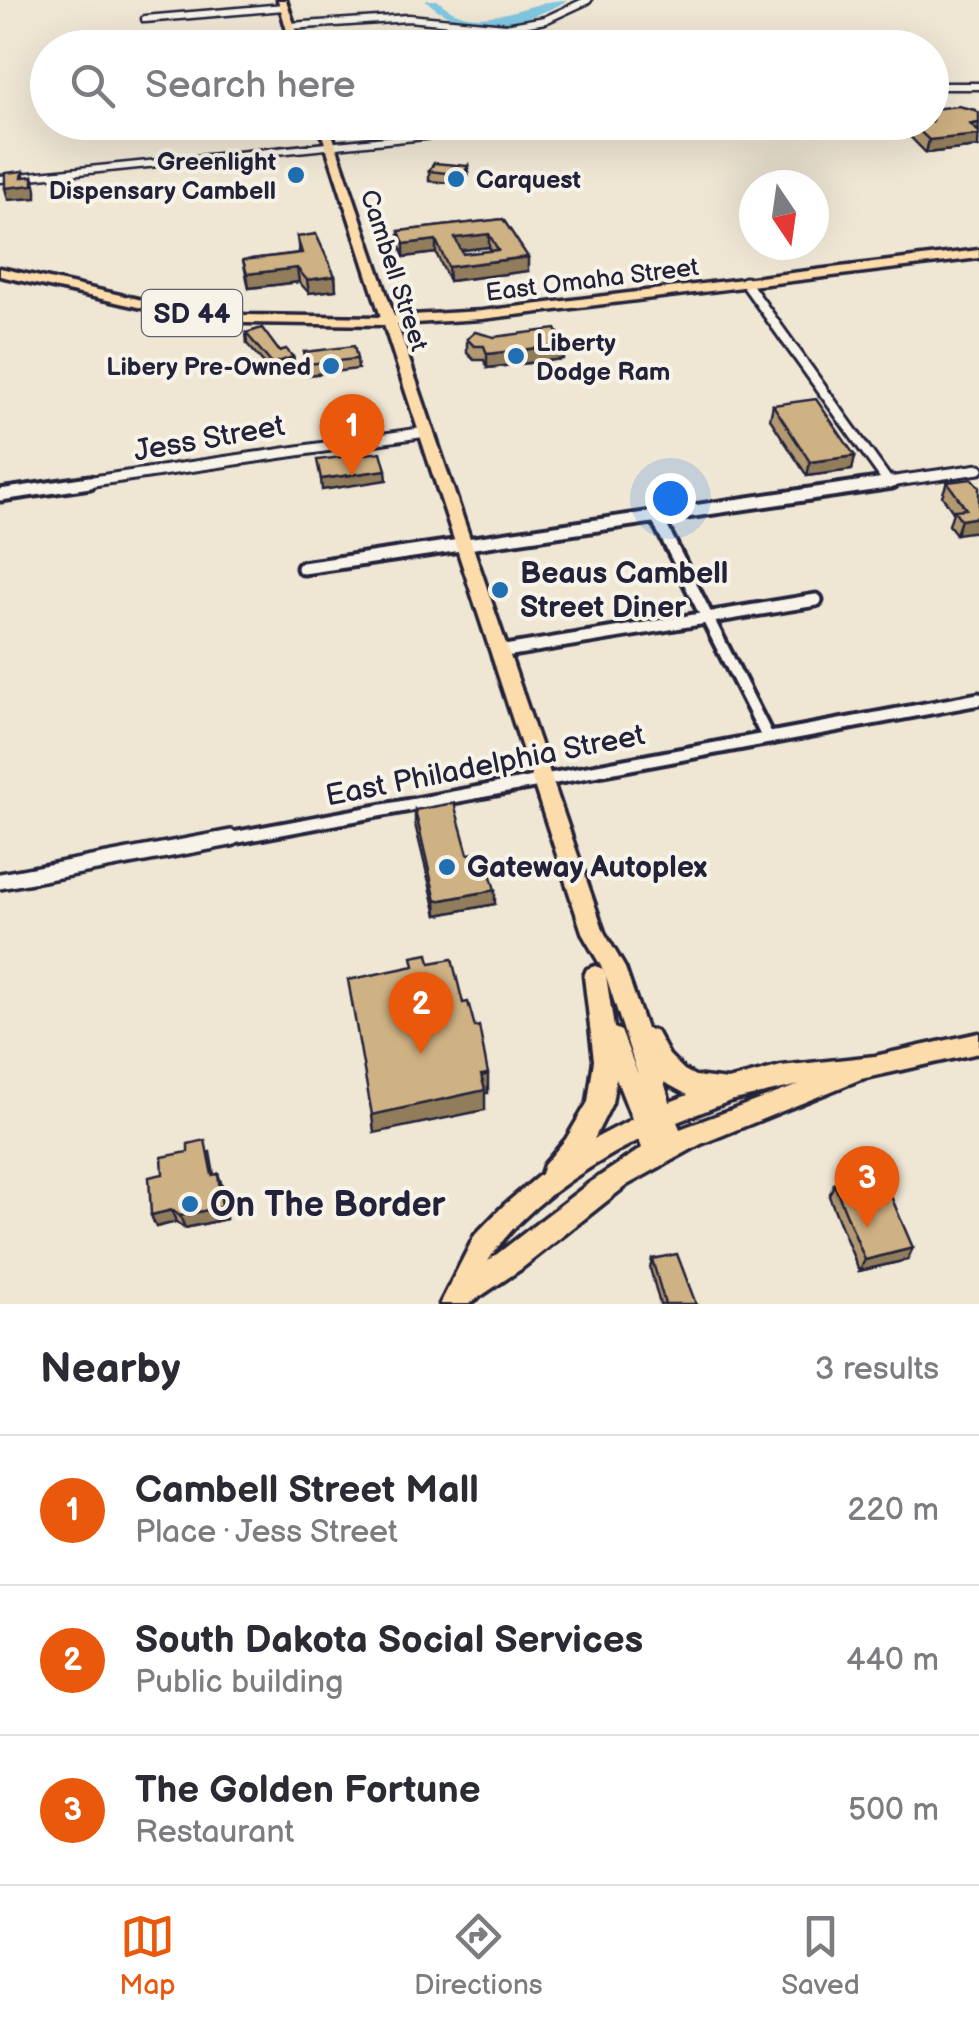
<!DOCTYPE html>
<meta charset="utf-8">
<style>
:root{--surface:#fff;--page:#f2f2f3;--text:#2b2b33;--muted:#7c7c81;--line:#e1e1e2;--accent:#ea580c}
body{margin:0;font-family:"Balsamiq Sans",sans-serif;background:var(--page);color:var(--text)}
.compass{position:absolute;left:739px;top:170px;width:90px;height:90px;border-radius:50%;background:var(--surface);box-shadow:0 10px 40px #0002;rotate:167deg}
.you{position:absolute;left:670px;top:498px;width:35px;height:35px;margin:-25px;border:8px solid #fff;border-radius:50%;background:#1a73e8;box-shadow:0 0 0 15px #1a73e833}
.badge{display:grid;place-items:center;width:65px;height:65px;border-radius:50%;background:var(--accent);color:#fff;font-size:32px;font-weight:700}
.pin{position:absolute;translate:-50% -82px;filter:drop-shadow(0 2px 5px #0008)}
.pin::after{content:'';position:absolute;top:52px;width:35px;height:30px;background:inherit;clip-path:polygon(0 0,100% 0,50% 100%)}
.list{margin:0;padding:0;list-style:none}
h2{display:flex;justify-content:space-between;align-items:center;height:130px;margin:0;padding:0 40px;font-size:42px}
h2 small{font-size:32px;font-weight:400;color:var(--muted)}
.list li{display:grid;grid-template-columns:65px 1fr auto;gap:30px;align-items:center;box-sizing:border-box;height:150px;padding:0 40px;border-top:2px solid var(--line)}
.list b{display:block;font-size:38px;white-space:nowrap}
.list p{margin:0;font-size:32px;white-space:nowrap;color:var(--muted)}
.list em{font-size:32px;font-style:normal;color:var(--muted)}
.icon{flex:none;width:55px;height:55px;fill:none;stroke:currentColor;stroke-width:2;stroke-linecap:round;stroke-linejoin:round}
.map{position:relative;flex:none;width:979px;height:1304px;overflow:hidden}
.search{position:absolute;background:var(--surface);box-shadow:0 10px 40px #0002;left:30px;right:30px;top:30px;height:110px;display:flex;align-items:center;gap:25px;box-sizing:border-box;padding:0 35px;border-radius:55px;color:var(--muted);font-size:38px}
.sheet{height:580px;background:var(--surface)}
nav{display:flex;justify-content:space-around;align-items:center;box-sizing:border-box;height:140px;border-top:2px solid var(--line);background:var(--surface);font-size:28px;color:var(--muted)}
nav a{display:grid;justify-items:center;gap:5px}
nav .on{color:var(--accent)}
.map>svg:first-child{display:block}
.green{fill:#afd692;stroke:#687c66;stroke-width:2.5}
.lines{fill:none;stroke-linecap:round;stroke-linejoin:round}
.river{fill:#80c7e1;fill-rule:evenodd}
.street-far3-casing{stroke:#22223b;stroke-width:11}
.street-far2-casing{stroke:#22223b;stroke-width:15}
.street-far1-casing{stroke:#22223b;stroke-width:19}
.street-casing{stroke:#22223b;stroke-width:22}
.primary-casing{stroke:#22223b;stroke-width:7}
.street-far3{stroke:#f7f3e8;stroke-width:6}
.street-far2{stroke:#f7f3e8;stroke-width:9}
.street-far1{stroke:#f7f3e8;stroke-width:11}
.street{stroke:#f7f3e8;stroke-width:15}
.primary{fill:#fddcac;fill-rule:evenodd}
.wall{fill:#b29972;stroke:#22223b;stroke-width:2.5;fill-rule:evenodd}
.shaded-wall{fill:#917d5c;stroke:#22223b;stroke-width:2.5}
.building{fill:#cfb284;stroke:#22223b;stroke-width:2.5;fill-rule:evenodd}
.poi-dot{fill:#1f6fb2;stroke:#f7f3e8;stroke-width:4}
.labels{text-anchor:middle;stroke-width:8;stroke-linejoin:round;paint-order:stroke}
.far-poi-label{font-size:25px;font-weight:bold;fill:#22223b;stroke:#f7f3e8;text-anchor:end}
.far-street-label{font-size:25px;fill:#22223b;stroke:#f7f3e8}
.shield{fill:#f7f3e8;stroke:#62616f;stroke-width:2.5}
.shield-label{font-size:28px;font-weight:bold;fill:#22223b}
.street-label{font-size:30px;fill:#22223b;stroke:#f7f3e8}
.poi-label{font-size:30px;font-weight:bold;fill:#22223b;stroke:#f7f3e8;text-anchor:start}
.near-poi-label{font-size:35px;font-weight:bold;fill:#22223b;stroke:#f7f3e8;text-anchor:start}
</style>
<div class="map">
<svg width="979" height="1304" viewBox="0 0 979 1304">
<rect width="100%" height="100%" fill="#efe6d4"/>
<filter id="ink" filterUnits="userSpaceOnUse"><feTurbulence type="fractalNoise" baseFrequency=".01" numOctaves="2"/><feDisplacementMap in="SourceGraphic" scale="20" xChannelSelector="R" yChannelSelector="G"/><feConvolveMatrix kernelMatrix="1 2 1 2 8 2 1 2 1" color-interpolation-filters="sRGB"/></filter>
<g filter="url(#ink)">
<!-- green -->
<path class="green" d="M339 123H445L447 129 375 136 344 132Z"/>
<g class="lines">
<!-- river -->
<path class="river" d="M426 0H437C478 38 524 0 567 0 530 25 459 36 426 0Z"/>
<defs>
<path id="street-far3" d="M145 19 284 7
M290 26 408 18 506 27 545 20 588 0
M932 86H979
M0 179 563 122"/>
<path id="street-far2" d="M745 282 889 483
M73 484 426 432
M875 484 979 469"/>
<path id="street-far1" d="M0 495 90 482
M657 518 767 736
M303 568 892 482
M499 652 816 600
M217 841 979 699"/>
<path id="street" d="M0 881 231 838"/>
<path id="primary" d="M278 0H286L302 48H292Z
M318 122H328L394 316 482 311 979 250V258L482 319 397 324 604 932 625 968 646 1029 656 1031 669 1055 684 1070 695 1076 728 1080 781 1066 875 1056 979 1033V1053L861 1079 701 1144 627 1185 521 1269 469 1304H440L475 1235 504 1205 541 1174 544 1165 566 1139 588 1102 594 1060 584 976 587 969 595 966 603 969 606 976 604 971 583 935 384 325 245 323 169 314 0 276V268L169 306 245 315 381 317ZM606 976 638 1075 621 1031 614 1028ZM616 1078 632 1119 594 1139 612 1103ZM664 1082 688 1095 670 1102ZM799 1085 680 1129 677 1122 730 1101ZM639 1140 642 1148 588 1184 488 1261C522 1208 584 1168 639 1140Z"/>
</defs>
<!-- street-far3 casing -->
<use href="#street-far3" class="street-far3-casing"/>
<!-- street-far2 casing -->
<use href="#street-far2" class="street-far2-casing"/>
<!-- street-far1 casing -->
<use href="#street-far1" class="street-far1-casing"/>
<!-- street casing -->
<use href="#street" class="street-casing"/>
<!-- primary casing -->
<use href="#primary" class="primary-casing"/>
<!-- street-far3 -->
<use href="#street-far3" class="street-far3"/>
<!-- street-far2 -->
<use href="#street-far2" class="street-far2"/>
<!-- street-far1 -->
<use href="#street-far1" class="street-far1"/>
<!-- street -->
<use href="#street" class="street"/>
<!-- primary -->
<use href="#primary" class="primary"/>
</g>
<!-- wall -->
<path class="wall" d="M896 122H932L978 147 926 153Z
M468 166V175L463 184 429 181V171Z
M503 219 528 271 449 281 436 253 404 257 399 244V231ZM489 247 491 251 463 254 461 250Z
M297 237 335 276 336 290 309 293 299 282 249 288 243 260 299 253Z
M246 333 293 357 295 368 274 374 247 344Z
M467 339 563 359 487 368 484 360H474L467 353Z
M304 352 357 359 358 369 308 375Z
M773 405 855 456 852 470 807 476 770 419Z
M947 482 979 487 956 534 949 525 953 512 942 496Z
M415 810 495 904 437 915 415 824Z
M210 1152 214 1175 218 1174 222 1186 226 1219 185 1228 176 1222 156 1227 151 1215 163 1174Z
M834 1184 907 1260 859 1271 829 1196Z
M652 1259 696 1304H660L650 1268Z"/>
<!-- shaded-wall -->
<path class="shaded-wall" d="M979 123 978 147 926 153 929 140 970 124Z
M468 166V175L463 184V175Z
M23 171 26 185 33 176 36 189V198L8 200 5 188Z
M489 234V247L455 251V238Z
M436 240V253L404 257V244Z
M528 257V271L449 281 448 267Z
M297 268 299 282 249 288 247 274Z
M335 276 336 290 309 293 307 280Z
M564 345 563 359 487 368V354Z
M293 357 295 368 274 374 272 364Z
M855 456 852 470 807 476 810 462Z
M386 470 387 480 322 490 321 479Z
M979 517V531L956 534 961 520Z
M495 890V904L437 915 436 901Z
M488 1074V1093H485V1110L374 1133 372 1115Z
M218 1174 222 1186 226 1219 185 1228 180 1216Z
M172 1210 176 1222 156 1227 151 1215Z
M913 1248 907 1260 859 1271 865 1260Z"/>
<!-- building -->
<path class="building" d="M958 106 975 110 979 113V123L970 124 979 132V135L929 140 910 122H932V109Z
M434 163 468 166 463 175 429 171Z
M23 171 22 177 33 176V185L5 188V173Z
M503 219 528 257 448 267 436 240 404 244 399 231ZM489 234 498 250 463 254 455 238Z
M316 234 335 276 307 280 297 268 247 274 243 260 302 253 297 237Z
M262 328 279 351 286 349 293 357 272 364 246 333Z
M556 329 564 345 487 354 484 346H474L467 339 475 332 494 337Z
M354 346 357 359 307 364 304 352Z
M816 399 855 456 810 462 773 405Z
M381 452 386 470 321 479 317 460Z
M972 479 979 487V517L961 520 954 510 966 509 947 482Z
M454 803 468 854 484 852 495 890 436 901 415 810Z
M428 954 430 963 452 959 463 1003 468 1002 475 1027 479 1026 488 1074 481 1075 485 1090 372 1115 348 980 414 966 412 957Z
M205 1140 212 1175 218 1174 222 1207 180 1216 172 1210 151 1215 149 1177 163 1174 162 1157 188 1152V1144Z
M881 1173 913 1248 865 1260 834 1184Z
M677 1254 696 1304H665L652 1259Z"/>
</g>
<!-- markers -->
<g class="poi-dot">
<circle cx="296" cy="175" r="10"/>
<circle cx="456" cy="179" r="10"/>
<circle cx="516" cy="356" r="10"/>
<circle cx="331" cy="366" r="10"/>
<circle cx="500" cy="590" r="10"/>
<circle cx="447" cy="867" r="10"/>
<circle cx="190" cy="1204" r="10"/>
</g>
<g class="labels">
<!-- far-poi labels -->
<g class="far-poi-label">
<text x="276" y="170">Greenlight<tspan x="276" dy="29">Dispensary Cambell</tspan></text>
<text x="476" y="188" text-anchor="start">Carquest</text>
<text x="536" y="351" text-anchor="start">Liberty<tspan x="536" dy="29">Dodge Ram</tspan></text>
<text x="311" y="375">Libery Pre-Owned</text>
</g>
<!-- far-street labels -->
<g class="far-street-label">
<text transform="translate(395 270) rotate(72)" y="9">Cambell Street</text>
<text transform="translate(592 279) rotate(-7)" y="9">East Omaha Street</text>
</g>
<!-- shield labels -->
<rect class="shield" x="142" y="290" width="100" height="46" rx="8"/>
<g class="shield-label">
<text x="192" y="323">SD 44</text>
</g>
<!-- street labels -->
<g class="street-label">
<text transform="translate(209 438) rotate(-10)" y="10">Jess Street</text>
<text transform="translate(485 765) rotate(-11)" y="10">East Philadelphia Street</text>
</g>
<!-- poi labels -->
<g class="poi-label">
<text x="520" y="583">Beaus Cambell<tspan x="520" dy="34">Street Diner</tspan></text>
<text x="467" y="877">Gateway Autoplex</text>
</g>
<!-- near-poi labels -->
<g class="near-poi-label">
<text x="210" y="1216">On The Border</text>
</g>
</g>
</svg>
<svg class="compass" viewBox="-18 -18 36 36"><path d="M0-13l5 13h-10z" fill="#e53935"/><path d="M0 13l5-13h-10z" fill="#7c7c81"/></svg>
<div class="you"></div>
<div class="pin badge" style="left:352px;top:476px">1</div>
<div class="pin badge" style="left:421px;top:1054px">2</div>
<div class="pin badge" style="left:867px;top:1228px">3</div>
<div class="search"><svg class="icon" aria-label="search" viewBox="0 0 24 24"><circle cx="10" cy="10" r="6"/><path d="M15 15l6 6"/></svg>Search here</div>
</div>
<section class="sheet">
<h2>Nearby<small>3 results</small></h2>
<ul class="list">
<li><span class="badge">1</span><div><b>Cambell Street Mall</b><p>Place · Jess Street</p></div><em>220 m</em></li>
<li><span class="badge">2</span><div><b>South Dakota Social Services</b><p>Public building</p></div><em>440 m</em></li>
<li><span class="badge">3</span><div><b>The Golden Fortune</b><p>Restaurant</p></div><em>500 m</em></li>
</ul>
</section>
<nav>
<a class="on"><svg class="icon" aria-label="map" viewBox="0 0 24 24"><path d="M3 6l6-2 6 2 6-2v14l-6 2-6-2-6 2zM9 4v14M15 6v14"/></svg>Map</a>
<a><svg class="icon" aria-label="directions" viewBox="0 0 24 24"><path d="M12 3l9 9-9 9-9-9zM9 14v-3h6M13 9l2 2-2 2"/></svg>Directions</a>
<a><svg class="icon" aria-label="saved" viewBox="0 0 24 24"><path d="M7 4h10v16l-5-4-5 4z"/></svg>Saved</a>
</nav>
